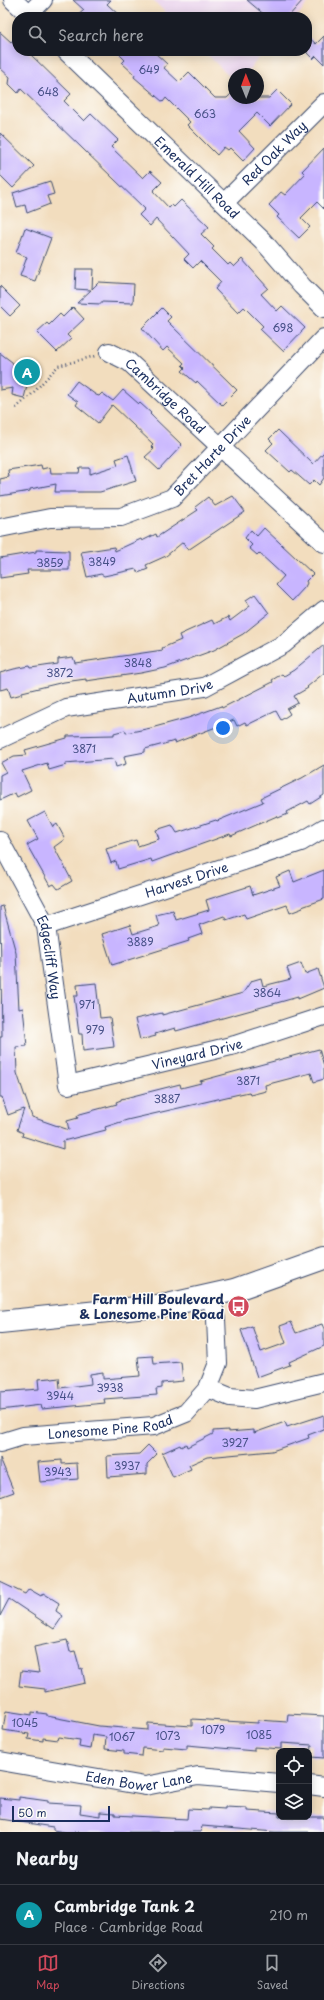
<!DOCTYPE html>
<meta charset="utf-8">
<style>
:root{--surface:#171b24;--page:#242831;--text:#f1f3f6;--muted:#9ea1a6;--line:#363941;--accent:#d1495b}
body{margin:0;font-family:"Playpen Sans",sans-serif;background:var(--page);color:var(--text)}
.controls{position:absolute;right:12px;bottom:12px;display:grid;overflow:hidden;border-radius:8px;box-shadow:0 2px 10px #0003}
.controls button{width:36px;height:36px;display:grid;place-items:center;padding:0;border:0;border-bottom:1px solid var(--line);background:var(--surface);color:var(--text);font:20px sans-serif}
.compass{position:absolute;left:228px;top:68px;width:36px;height:36px;border-radius:50%;background:var(--surface);box-shadow:0 2px 10px #0003;rotate:359deg}
.scale{position:absolute;left:12px;bottom:10px;width:98px;box-sizing:border-box;padding-left:4px;border:2px solid #1b2f5e;border-top:0;font-size:11px;line-height:14px;white-space:nowrap;color:#1b2f5e;-webkit-text-stroke:3px #fdfcf7;paint-order:stroke}
.you{position:absolute;left:223px;top:728px;width:14px;height:14px;margin:-10px;border:3px solid #fff;border-radius:50%;background:#1a73e8;box-shadow:0 0 0 6px #1a73e833}
.badge{display:grid;place-items:center;width:26px;height:26px;border-radius:50%;background:var(--accent);color:#fff;font-size:13px;font-weight:700}
.pin{position:absolute;translate:-50% -50%;border:2px solid #fff;box-shadow:0 1px 4px #0006}
.list{margin:0;padding:0;list-style:none}
h2{display:flex;justify-content:space-between;align-items:center;height:52px;margin:0;padding:0 16px;font-size:17px}
h2 small{font-size:13px;font-weight:400;color:var(--muted)}
.list li{display:grid;grid-template-columns:26px 1fr auto;gap:12px;align-items:center;box-sizing:border-box;height:60px;padding:0 16px;border-top:1px solid var(--line)}
.list b{display:block;font-size:15px;white-space:nowrap}
.list p{margin:0;font-size:13px;white-space:nowrap;color:var(--muted)}
.list em{font-size:13px;font-style:normal;color:var(--muted)}
.icon{flex:none;width:22px;height:22px;fill:none;stroke:currentColor;stroke-width:2;stroke-linecap:round;stroke-linejoin:round}
.map{position:relative;flex:none;width:324px;height:1832px;overflow:hidden}
.search{position:absolute;background:var(--surface);box-shadow:0 2px 10px #0003;left:12px;right:12px;top:12px;height:44px;display:flex;align-items:center;gap:10px;box-sizing:border-box;padding:0 14px;border-radius:16px;color:var(--muted);font-size:15px}
.sheet{height:112px;background:var(--surface)}
nav{display:flex;justify-content:space-around;align-items:center;box-sizing:border-box;height:56px;border-top:1px solid var(--line);background:var(--surface);font-size:11px;color:var(--muted)}
nav a{display:grid;justify-items:center;gap:2px}
nav .on{color:var(--accent)}
.map>svg:first-child{display:block}
.built{fill:#e9d1ed}
.building{fill:#c8b5ff}
.lines{fill:none;stroke-linecap:round;stroke-linejoin:round}
.minor-casing{stroke:#3b496c;stroke-width:20}
.major-casing{stroke:#3b496c;stroke-width:24}
.path{stroke:#3b496c;stroke-width:2.5;stroke-dasharray:1 3;stroke-linecap:butt}
.minor{stroke:#fff;stroke-width:18}
.major{stroke:#fff;stroke-width:22}
.labels{text-anchor:middle;stroke-width:3;stroke-linejoin:round;paint-order:stroke}
.number-label{font-size:11px;fill:#465086}
.street-label{font-size:13px;fill:#1b2f5e;stroke:#fdfcf7}
.poi-label{font-size:13px;font-weight:bold;fill:#1b2f5e;stroke:#fdfcf7;text-anchor:end}
</style>
<div class="map">
<svg width="324" height="1832" viewBox="0 0 324 1832">
<rect width="100%" height="100%" fill="#fdfcf7"/>
<filter id="ink" filterUnits="userSpaceOnUse"><feTurbulence type="fractalNoise" baseFrequency=".025" numOctaves="2"/><feDisplacementMap in="SourceGraphic" scale="8" xChannelSelector="R" yChannelSelector="G"/><feConvolveMatrix kernelMatrix="1 2 1 2 8 2 1 2 1" color-interpolation-filters="sRGB"/></filter>
<filter id="wash" filterUnits="userSpaceOnUse"><feTurbulence type="fractalNoise" baseFrequency=".012" numOctaves="4" result="noise"/><feDisplacementMap in="SourceGraphic" scale="16" xChannelSelector="R" yChannelSelector="G"/><feGaussianBlur stdDeviation="0.9" result="paint"/><feColorMatrix in="noise" values="0 0 0 0 0 0 0 0 0 0 0 0 0 0 0 0 0 1.4 0 .05"/><feComposite in="paint" operator="in"/></filter>
<g filter="url(#wash)">
<rect width="100%" height="100%" fill="#f2ddbe"/>
<!-- built -->
<path class="built" d="M153 0H311L296 17H170Z
M204 51H265L245 74H234V81Z"/>
<g id="blocks">
<!-- building -->
<path class="building" d="M73 0H111L107 4 121 17H76L84 10Z
M247 0H303L288 17H267Z
M0 32 11 42 17 36V51H27L71 94 64 101 84 121 91 114 118 140 111 147 143 178 150 171 162 182 153 191 169 208 172 205 174 207 181 200 209 227 201 234 214 247 212 249 228 265 230 263 234 267 242 259 268 288 261 294 277 311 282 306 305 328 283 351 260 329 263 326 244 307 238 313 215 289 221 282 200 261 193 268 184 259 189 254 156 219 150 226 139 215 145 209 21 89 18 93 9 84 10 77 0 68Z
M307 36 316 44 324 36V64L316 56 313 59 307 53Z
M116 51H153L167 64 164 68 179 82 189 72 215 98H227L234 91V98H269L277 90 291 104 270 126 257 113 239 131 255 148 243 161 230 148 228 150 224 147 217 155 187 125 190 122 166 98 163 102 134 77 135 75 122 63 125 60Z
M0 133 34 166 13 188 0 175Z
M324 148V209L317 202 301 218 310 227 299 238 277 217 279 215 269 205 281 192 285 195 305 174 302 171Z
M50 181 54 194 47 196 50 204 27 213 25 205 17 207 13 193Z
M25 228 51 238 35 281 20 276 27 257 16 253Z
M76 269H93L92 289 99 282 134 284 133 303 101 302V304L77 303 91 290 75 289Z
M0 286 20 306 10 316 0 306Z
M73 307 84 319 67 335 71 339 57 352 37 332 47 323 49 325 60 314 63 317Z
M162 308 171 317 167 321 237 390 222 405 197 381 196 383 182 371 185 368 182 365 184 363 167 347 163 351 142 328Z
M0 353 12 362 16 368 27 363 32 364 36 369V377L28 382 24 398 12 395 13 388 0 390Z
M77 381 96 395 99 396 102 393 113 401 123 390 139 404 140 403 151 413 150 414 182 445 159 470 145 457 154 449 151 446 153 444 112 405 98 423 76 405 78 402 67 394Z
M278 430 313 464 324 452V478L319 485 314 480 309 485 292 470 290 472 266 450 273 443 269 439Z
M128 455 136 481 100 492H55L56 484 30 489V491L0 496V479L9 477 8 470 41 465 42 469 50 467 51 473H79L80 468H90V474L118 465 116 459Z
M233 496 245 512 188 550 183 542 166 556 146 565 148 569 138 573 136 569 104 576 101 574 87 577 81 552 114 547 115 551 141 539 142 541 156 534 157 537 198 510 195 507 208 497 215 506Z
M264 528 313 574 306 581 307 583 305 587 292 601 276 585 284 576 259 553 257 555 249 548 252 545 245 538 251 530 257 536Z
M36 550 69 551V570H27L28 574 0 578V558L36 552Z
M255 594 269 613 243 634 214 650 165 668 141 673 86 681V679L64 682 22 692V694L11 697 8 688 0 690V673L14 669 30 666 31 668 58 664V659L73 657 75 663 163 650 162 648 181 640 179 635 212 620 214 624 228 617 230 621 250 606 246 600Z
M324 645V673L307 687 308 688 294 696 298 703 287 709 290 714 281 720 276 711 247 725 245 722 237 726 234 720 175 743V741L145 749V752L124 756 126 764 116 767 114 759 65 763 66 765 49 770 47 763 22 771 31 790 17 797 15 793 0 800V775L6 772 1 763 14 756 27 755 25 750 67 738V736L114 735V733L125 730 126 733 151 728 188 718 221 706 222 708 273 682 272 680 282 674 284 676 294 670Z
M324 765V795L310 804 308 801 287 812 288 814 278 818 277 816 231 836 230 834 152 862 151 859 118 869 116 861 111 863 106 849 136 840 138 846 159 839 156 830 172 825 177 833 216 820 217 821 263 802 261 798 302 778Z
M45 812 53 827 57 824 65 839 54 847 72 881 58 889 54 884 50 886 27 845 38 839 28 821Z
M324 870V899L302 907 303 908 290 913 287 905 246 919 244 914 226 920 224 916 199 925 202 934 188 939 189 941 112 965 102 934 130 925 133 934 159 926 156 915 173 911 176 920 209 910 206 900 250 886 253 895 280 886 276 877 290 871 294 882Z
M3 906 16 953 19 1009 23 1008 27 1046 16 1047 17 1073 32 1117 69 1130 67 1121 78 1118 77 1116 80 1114 117 1104 116 1102 121 1100V1099L180 1084 181 1088 201 1083 200 1081 319 1049 324 1066V1079L314 1082 311 1073 265 1085 266 1091 250 1095 249 1092 235 1095 127 1120 105 1127 106 1130 63 1141V1149L22 1136 23 1133 17 1130 24 1109 8 1115 2 1097H0V1037H2L0 907Z
M301 963 305 974 318 969 324 988 298 999V997L176 1031 175 1028 155 1034 156 1036 140 1040 135 1019 162 1013V1015L243 993 251 981 261 978 263 986 291 979 287 968Z
M96 983 100 1018 110 1017 114 1047 83 1051 82 1034H79L74 996H78L77 985Z
M291 1322 296 1333 322 1324 324 1329V1346L289 1362 290 1365 257 1377 241 1330 252 1326 261 1352 286 1343 280 1326Z
M153 1356 154 1364 181 1362 183 1381 162 1383V1388L156 1389 157 1395 104 1399 105 1403 42 1409 41 1405 0 1410V1392L39 1389 38 1379 51 1378 52 1379 59 1378 60 1388 91 1384 90 1374 103 1372V1379L140 1376 138 1357Z
M324 1415V1429L308 1435 309 1438 272 1451 207 1457 189 1465 191 1469 173 1477 162 1453 180 1445 181 1447 186 1444 187 1447 213 1434V1431L228 1430V1432L254 1430V1433L285 1422 287 1427Z
M148 1445 157 1454 147 1464V1474L108 1477 107 1456 139 1454Z
M0 1458 14 1492 0 1497Z
M62 1460V1464L77 1463 78 1479 40 1482 38 1462Z
M0 1582 25 1594 29 1589 41 1596 43 1593 59 1603 56 1611 63 1616 54 1629 9 1599 0 1616Z
M67 1640 70 1652 75 1651 80 1669 82 1668 85 1683 45 1692V1689L19 1686 21 1671 39 1673 34 1647Z
M6 1711 32 1715V1712L47 1714V1716L99 1726 148 1730V1723L192 1726V1719L258 1723V1720L287 1722 288 1714 324 1716V1758L311 1757 312 1745 281 1743V1749L254 1747V1751L187 1745V1749L163 1747V1750L143 1748 142 1756 124 1754V1751L105 1749 106 1737 92 1735 90 1749 79 1747 80 1740 59 1737 58 1740 43 1738V1741L28 1739 29 1734 3 1730Z
M19 1797 48 1801V1803L81 1805 80 1813 100 1816V1812L115 1813V1815L187 1819 188 1809 209 1810V1808L225 1809V1807L247 1808V1811L279 1813V1817H324V1832H275L202 1826 201 1832H65L53 1830V1827L0 1819V1798L19 1800Z"/>
</g>
</g>
<g filter="url(#ink)">
<use href="#blocks" fill-opacity="0" stroke="#3b496c" stroke-width="1"/>
<g class="lines">
<defs>
<g id="minor">
<path d="M13 0 31 17"/>
<path d="M28 15 43 0"/>
<path id="s1" d="M66 51 263 241 302 286 324 308"/>
<path id="s2" d="M224 203 324 103"/>
<path id="s3" d="M109 352 129 362 324 543"/>
<path id="s4" d="M0 528 50 518 121 517 172 498 324 338"/>
<path id="s5" d="M0 739 66 708 204 687 284 644 324 610"/>
<path id="s6" d="M0 841 46 926 68 1085 235 1045 324 1016"/>
<path id="s7" d="M46 926 301 842 324 828"/>
<path d="M208 1388 230 1397 254 1399 324 1382"/>
<path id="s8" d="M0 1443 23 1436 154 1426 186 1413 208 1388 218 1363 216 1319 211 1296"/>
<path id="s9" d="M0 1761 145 1786 198 1776 279 1783"/>
<path d="M309 1785 324 1787"/>
</g>
<path id="major" d="M0 1322 167 1305 234 1290 324 1258"/>
</defs>
<!-- minor casing -->
<use href="#minor" class="minor-casing"/>
<!-- major casing -->
<use href="#major" class="major-casing"/>
<!-- path -->
<path class="path" d="M16 408 31 395 58 366 95 356"/>
<!-- minor -->
<use href="#minor" class="minor"/>
<!-- major -->
<use href="#major" class="major"/>
</g>
</g>
<!-- icons -->
<defs>
<symbol id="bus-disc" viewBox="-11 -11 22 22"><circle r="9.5" fill="#d1495b" stroke="#fdfcf7"/><path d="M-5-6H5V4H4V6H2V4H-2V6H-4V4H-5ZM-3.5-4V0h7V-4ZM-3.5 1.2v1.5H-2V1.2ZM2 1.2v1.5H3.5V1.2Z" fill="#fff"/></symbol>
</defs>
<g fill-rule="evenodd">
<use href="#bus-disc" x="226" y="1294" width="25" height="25"/>
</g>
<g class="labels">
<!-- number labels -->
<g class="number-label">
<text x="149" y="74">649</text>
<text x="48" y="96">648</text>
<text x="205" y="118">663</text>
<text x="283" y="332">698</text>
<text x="102" y="566">3849</text>
<text x="50" y="567">3859</text>
<text x="138" y="667">3848</text>
<text x="60" y="677">3872</text>
<text x="84" y="753">3871</text>
<text x="140" y="946">3889</text>
<text x="267" y="997">3864</text>
<text x="87" y="1009">971</text>
<text x="95" y="1034">979</text>
<text x="248" y="1085">3871</text>
<text x="167" y="1103">3887</text>
<text x="110" y="1392">3938</text>
<text x="60" y="1400">3944</text>
<text x="235" y="1447">3927</text>
<text x="127" y="1470">3937</text>
<text x="58" y="1476">3943</text>
<text x="25" y="1727">1045</text>
<text x="213" y="1734">1079</text>
<text x="259" y="1739">1085</text>
<text x="168" y="1740">1073</text>
<text x="122" y="1741">1067</text>
</g>
<!-- street labels -->
<g class="street-label">
<text dy="5" stroke="none"><textPath href="#s2" startOffset="71">Red Oak Way</textPath></text>
<text dy="5" stroke="none"><textPath href="#s1" startOffset="182">Emerald Hill Road</textPath></text>
<text dy="5" stroke="none"><textPath href="#s3" startOffset="72">Cambridge Road</textPath></text>
<text dy="5" stroke="none"><textPath href="#s4" startOffset="235">Bret Harte Drive</textPath></text>
<text dy="5" stroke="none"><textPath href="#s5" startOffset="178">Autumn Drive</textPath></text>
<text dy="5" stroke="none"><textPath href="#s7" startOffset="148">Harvest Drive</textPath></text>
<text dy="5" stroke="none"><textPath href="#s6" startOffset="128">Edgecliff Way</textPath></text>
<text dy="5" stroke="none"><textPath href="#s6" startOffset="390">Vineyard Drive</textPath></text>
<text dy="5" stroke="none"><textPath href="#s8" startOffset="112">Lonesome Pine Road</textPath></text>
<text dy="5" stroke="none"><textPath href="#s9" startOffset="141">Eden Bower Lane</textPath></text>
</g>
<!-- poi labels -->
<g class="poi-label">
<text x="224" y="1304">Farm Hill Boulevard<tspan x="224" dy="15">&amp; Lonesome Pine Road</tspan></text>
</g>
</g>
</svg>
<div class="controls">
<button><svg class="icon" aria-label="locate" viewBox="0 0 24 24"><circle cx="12" cy="12" r="6"/><path d="M12 2v4M12 18v4M2 12h4M18 12h4"/></svg></button>
<button><svg class="icon" aria-label="layers" viewBox="0 0 24 24"><path d="M12 4l9 5-9 5-9-5zM3 14l9 5 9-5"/></svg></button>
</div>
<svg class="compass" viewBox="-18 -18 36 36"><path d="M0-13l5 13h-10z" fill="#e53935"/><path d="M0 13l5-13h-10z" fill="#9ea1a6"/></svg>
<div class="scale">50 m</div>
<div class="you"></div>
<div class="pin badge" style="left:27px;top:372px;background:#0f9aa8">A</div>
<div class="search"><svg class="icon" aria-label="search" viewBox="0 0 24 24"><circle cx="10" cy="10" r="6"/><path d="M15 15l6 6"/></svg>Search here</div>
</div>
<section class="sheet">
<h2>Nearby<small></small></h2>
<ul class="list">
<li><span class="badge" style="background:#0f9aa8">A</span><div><b>Cambridge Tank 2</b><p>Place · Cambridge Road</p></div><em>210 m</em></li>
</ul>
</section>
<nav>
<a class="on"><svg class="icon" aria-label="map" viewBox="0 0 24 24"><path d="M3 6l6-2 6 2 6-2v14l-6 2-6-2-6 2zM9 4v14M15 6v14"/></svg>Map</a>
<a><svg class="icon" aria-label="directions" viewBox="0 0 24 24"><path d="M12 3l9 9-9 9-9-9zM9 14v-3h6M13 9l2 2-2 2"/></svg>Directions</a>
<a><svg class="icon" aria-label="saved" viewBox="0 0 24 24"><path d="M7 4h10v16l-5-4-5 4z"/></svg>Saved</a>
</nav>
